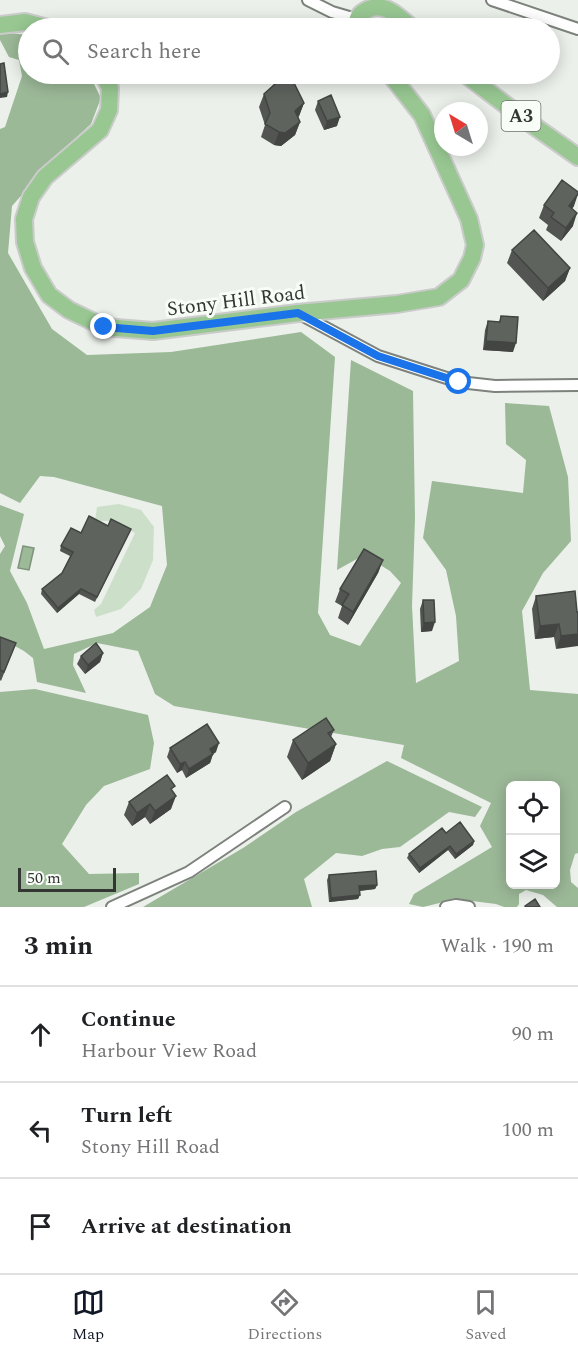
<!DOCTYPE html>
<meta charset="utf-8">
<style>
:root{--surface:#fff;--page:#f6f6f6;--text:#202124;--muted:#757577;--line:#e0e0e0;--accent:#111827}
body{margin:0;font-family:Spectral,serif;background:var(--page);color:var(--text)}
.controls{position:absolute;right:18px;bottom:18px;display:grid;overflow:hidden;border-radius:9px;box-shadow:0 3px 15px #0003}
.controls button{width:54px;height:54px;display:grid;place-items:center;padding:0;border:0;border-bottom:2px solid var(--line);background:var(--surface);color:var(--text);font:30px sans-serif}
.compass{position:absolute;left:434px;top:102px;width:54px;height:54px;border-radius:50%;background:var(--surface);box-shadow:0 3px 15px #0003;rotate:322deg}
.scale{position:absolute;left:18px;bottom:15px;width:98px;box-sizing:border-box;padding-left:6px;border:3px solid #343634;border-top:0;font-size:16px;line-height:21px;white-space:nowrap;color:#343634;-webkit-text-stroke:4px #f8fdf7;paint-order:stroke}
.stop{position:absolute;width:18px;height:18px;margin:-14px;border:4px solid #1a73e8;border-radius:50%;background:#fff}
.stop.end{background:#1a73e8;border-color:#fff;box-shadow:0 2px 6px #0008}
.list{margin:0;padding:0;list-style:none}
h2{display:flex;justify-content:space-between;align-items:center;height:78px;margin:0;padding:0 24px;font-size:26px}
h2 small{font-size:20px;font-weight:400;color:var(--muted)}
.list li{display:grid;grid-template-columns:39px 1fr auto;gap:18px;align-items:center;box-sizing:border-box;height:96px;padding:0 24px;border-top:2px solid var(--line)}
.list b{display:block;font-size:22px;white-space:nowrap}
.list p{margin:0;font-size:20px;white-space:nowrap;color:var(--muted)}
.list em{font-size:20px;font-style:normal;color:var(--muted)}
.icon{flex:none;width:33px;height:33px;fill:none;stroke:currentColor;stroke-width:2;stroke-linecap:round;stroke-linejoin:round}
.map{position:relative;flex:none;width:578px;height:907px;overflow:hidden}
.search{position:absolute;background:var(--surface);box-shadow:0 3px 15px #0003;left:18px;right:18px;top:18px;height:66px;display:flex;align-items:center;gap:15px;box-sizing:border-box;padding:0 21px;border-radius:33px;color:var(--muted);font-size:22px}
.sheet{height:366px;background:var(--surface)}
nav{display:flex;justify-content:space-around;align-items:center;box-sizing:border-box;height:84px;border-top:2px solid var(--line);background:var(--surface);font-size:16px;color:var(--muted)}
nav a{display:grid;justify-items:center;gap:3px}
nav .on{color:var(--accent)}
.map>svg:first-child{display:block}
.green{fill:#cce0c9}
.forest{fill:#9bb897;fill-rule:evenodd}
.water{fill:#9cb998;stroke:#7d927a;stroke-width:1.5}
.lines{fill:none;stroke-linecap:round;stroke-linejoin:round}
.minor-casing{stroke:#7d827c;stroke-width:14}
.primary-casing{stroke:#cacbca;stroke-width:20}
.minor{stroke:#fff;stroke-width:10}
.primary{stroke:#98c792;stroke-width:16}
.wall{fill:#525551}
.shaded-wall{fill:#424542}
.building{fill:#5f635e;stroke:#424542;stroke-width:1.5}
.route{stroke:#1a73e8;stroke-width:8}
.labels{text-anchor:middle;stroke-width:6;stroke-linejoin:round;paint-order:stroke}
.shield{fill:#f8fdf7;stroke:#6f726e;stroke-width:1.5}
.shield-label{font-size:18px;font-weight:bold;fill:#343634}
.street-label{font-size:20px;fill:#343634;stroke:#f8fdf7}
</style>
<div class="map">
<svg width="578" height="907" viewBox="0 0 578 907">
<rect width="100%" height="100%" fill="#ebf0ea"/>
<!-- green -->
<path class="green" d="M119 504 141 510 154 527 153 560 141 589 121 609 96 617 94 610 101 604 135 533 113 521H95L97 507Z"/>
<!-- forest -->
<path class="forest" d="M0 32 28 35V74H89L101 98 91 124 56 156 12 206 8 253 52 329 87 355 171 352 301 332 335 357 318 613 330 635 360 646 401 583 390 571 364 555 337 570 351 360 413 391 415 518 412 606 416 683 459 661 456 616 446 570 423 538 432 481 523 493 526 460 506 444 505 403 549 406 568 477 571 541 543 573 522 611 530 690 578 694V853L575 854 570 870 571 882 578 888V907H557L543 895 526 890 519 894V904L517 907H504L496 904 456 899 423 907 409 904 414 894 492 847 480 826 491 803 401 758 404 745 174 706 155 694 138 651 97 643 74 654 73 665 86 693 37 682 33 658 24 651 0 638V554L5 546 0 536V505L24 514 10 571 27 603 44 649 113 633 150 607 167 565 162 506 54 477 40 476 20 503 0 493V129L5 127 22 76 19 60 9 57 0 40ZM510 786H556V884H510Z
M35 689 148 715 154 743 150 769 104 786 86 805 62 844 89 874 139 873V884L84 907H0V692Z
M387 761 482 807 475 817 449 812 400 847 382 849 362 856 336 853 304 879 312 907H143L243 848 296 812Z"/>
<!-- water -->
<path class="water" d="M23 546 34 548 29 570 18 568Z"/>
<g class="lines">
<defs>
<path id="minor" d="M308 0 332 12 356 19
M492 0 578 29
M298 313 378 356 459 382 495 386 578 385
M112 907 189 872 285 807
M446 907 456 905 469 907"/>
<path id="primary" d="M0 25 25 22 47 28
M356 28C356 19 359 13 369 9 386 2 400 18 412 28
M103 74 110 88 109 110 100 130 45 177 31 197 24 219 25 242 33 268 49 295 69 310 104 327 153 331 298 313 397 304 439 297 461 280 472 258 475 245 469 219 422 115 390 74
M465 74 527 121 578 157"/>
</defs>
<!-- minor casing -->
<use href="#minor" class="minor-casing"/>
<!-- primary casing -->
<use href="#primary" class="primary-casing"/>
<!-- minor -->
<use href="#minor" class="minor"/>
<!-- primary -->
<use href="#primary" class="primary"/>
</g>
<!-- wall -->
<path class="wall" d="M264 94 304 103 299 116 298 117 300 122 295 135 281 146 274 145 261 137 265 125 259 107Z
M318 101 337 126 324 130 315 110Z
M544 205 574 206 572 209 573 226 561 241 546 230 548 225 539 218Z
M512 250 570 268 565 281 543 301 507 263Z
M501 316 513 352 483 350 485 330 488 321 499 322Z
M108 526 131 529 95 602 79 594 57 613 41 594 42 589 62 573 70 556 60 551 61 546 81 533Z
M383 560 378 573 348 625 338 618 342 606 335 602 340 589Z
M536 596 577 612 556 649 554 637 535 639 532 609Z
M423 600 432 631 421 632 420 609Z
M0 637 16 643 1 681 0 680Z
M103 653 100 662 85 674 77 664 81 656Z
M334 730 331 737 336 744 330 761 302 780 287 757 293 740Z
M170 748 216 752 213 754 210 763 186 778 182 770 177 773 167 757Z
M173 791 171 809 150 824 145 817 132 826 124 815 129 802Z
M446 833 474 841 473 845 455 859 448 850 419 873 407 858 409 854Z
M329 875 377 885 375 889 360 891 358 899 329 902 327 880Z"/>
<!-- shaded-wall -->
<path class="shaded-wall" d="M8 92 7 97 0 98V94Z
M304 103 299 116 290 124 295 111Z
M340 117 337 126 324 130 327 121Z
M300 122 295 135 281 146 274 145 279 132Z
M578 194 574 206 564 219 569 206Z
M577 213 573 226 561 241 566 228Z
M570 268 565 281 543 301 548 288Z
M486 341 516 343 513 352 483 350Z
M383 560 378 573 348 625 353 612Z
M81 589 79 594 57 613 58 608Z
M435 622 432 631 421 632 424 623Z
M559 624 554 637 535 639 540 626Z
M578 634V646L556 649 561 636Z
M103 653 100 662 85 674 88 665Z
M219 743 216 752 207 758 210 749Z
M336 744 330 761 302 780 308 763Z
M213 754 210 763 186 778 189 769Z
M185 762 182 770 177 773 180 764Z
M176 796 171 809 150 824 155 811Z
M150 804 145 817 132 826 137 813Z
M474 841 473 845 455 859 456 854Z
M450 846 448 850 419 873 420 868Z
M377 885 375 889 357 891 359 886Z
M360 895 358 899 329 902 331 898Z"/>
<!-- building -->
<path class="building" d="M4 63 8 92 0 94V64Z
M284 76 294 83 304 103 295 111 300 122 285 133 279 132 265 124 270 113 264 94Z
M331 95 340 117 327 121 318 101Z
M562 180 578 192V194L569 206 577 213 566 228 551 217 554 213 544 205Z
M534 230 570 268 548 288 512 250Z
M501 316 518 317 516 343 486 341 488 321 500 322Z
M89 516 108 526 111 519 131 529 97 597 81 589 58 608 42 589 62 573 73 552 61 546 71 528 81 533Z
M364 549 383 560 353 612 342 605 349 594 340 589Z
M575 591 577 612H578V634L561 636 559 624 540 626 536 596Z
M423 600H434L435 622 424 623Z
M0 637 16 643 4 672 0 670Z
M96 643 103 653 88 665 81 656Z
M326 718 334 730 328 733 336 744 308 763 293 740Z
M207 724 219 743 210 749 213 754 189 769 185 762 180 764 170 748Z
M167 775 175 786 171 789 176 796 155 811 150 804 137 813 129 802Z
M460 822 474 841 456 854 450 846 420 868 409 854 442 828 446 833Z
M376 871 377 885 359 886 360 895 331 898 329 875Z
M535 899 540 907H526L525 906Z"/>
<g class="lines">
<!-- route -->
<path class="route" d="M104 327 153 331 298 313 378 356 459 382"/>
</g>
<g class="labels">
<!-- shield labels -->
<rect class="shield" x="501.5" y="101" width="39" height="30" rx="4.5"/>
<g class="shield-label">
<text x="521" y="122">A3</text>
</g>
<!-- street labels -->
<g class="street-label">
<text transform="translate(236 300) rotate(-7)" y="7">Stony Hill Road</text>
</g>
</g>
</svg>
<div class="controls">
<button><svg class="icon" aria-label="locate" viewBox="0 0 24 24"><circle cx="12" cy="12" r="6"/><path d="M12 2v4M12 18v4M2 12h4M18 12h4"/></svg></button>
<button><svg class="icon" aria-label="layers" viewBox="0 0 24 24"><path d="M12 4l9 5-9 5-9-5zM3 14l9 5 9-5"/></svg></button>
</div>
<svg class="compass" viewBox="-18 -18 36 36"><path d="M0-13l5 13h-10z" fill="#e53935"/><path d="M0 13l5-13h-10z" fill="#757577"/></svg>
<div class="scale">50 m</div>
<div class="stop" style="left:459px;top:382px"></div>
<div class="stop end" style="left:104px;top:327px"></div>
<div class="search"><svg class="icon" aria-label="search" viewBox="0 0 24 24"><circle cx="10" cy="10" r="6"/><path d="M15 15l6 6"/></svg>Search here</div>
</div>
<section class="sheet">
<h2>3 min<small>Walk · 190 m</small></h2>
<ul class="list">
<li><svg class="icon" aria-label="ahead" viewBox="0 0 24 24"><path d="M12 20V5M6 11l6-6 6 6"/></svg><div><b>Continue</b><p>Harbour View Road</p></div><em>90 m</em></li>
<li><svg class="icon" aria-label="left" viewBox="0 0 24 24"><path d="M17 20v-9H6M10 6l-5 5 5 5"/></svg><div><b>Turn left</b><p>Stony Hill Road</p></div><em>100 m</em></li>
<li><svg class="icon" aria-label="arrive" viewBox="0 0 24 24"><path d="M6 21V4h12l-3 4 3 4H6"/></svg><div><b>Arrive at destination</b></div></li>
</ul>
</section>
<nav>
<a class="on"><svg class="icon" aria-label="map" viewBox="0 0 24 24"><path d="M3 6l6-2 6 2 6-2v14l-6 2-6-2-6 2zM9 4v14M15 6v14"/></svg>Map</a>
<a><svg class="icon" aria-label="directions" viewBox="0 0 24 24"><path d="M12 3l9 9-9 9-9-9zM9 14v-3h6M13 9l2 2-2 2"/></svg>Directions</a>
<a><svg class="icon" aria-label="saved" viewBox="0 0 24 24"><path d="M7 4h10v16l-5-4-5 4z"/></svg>Saved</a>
</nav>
